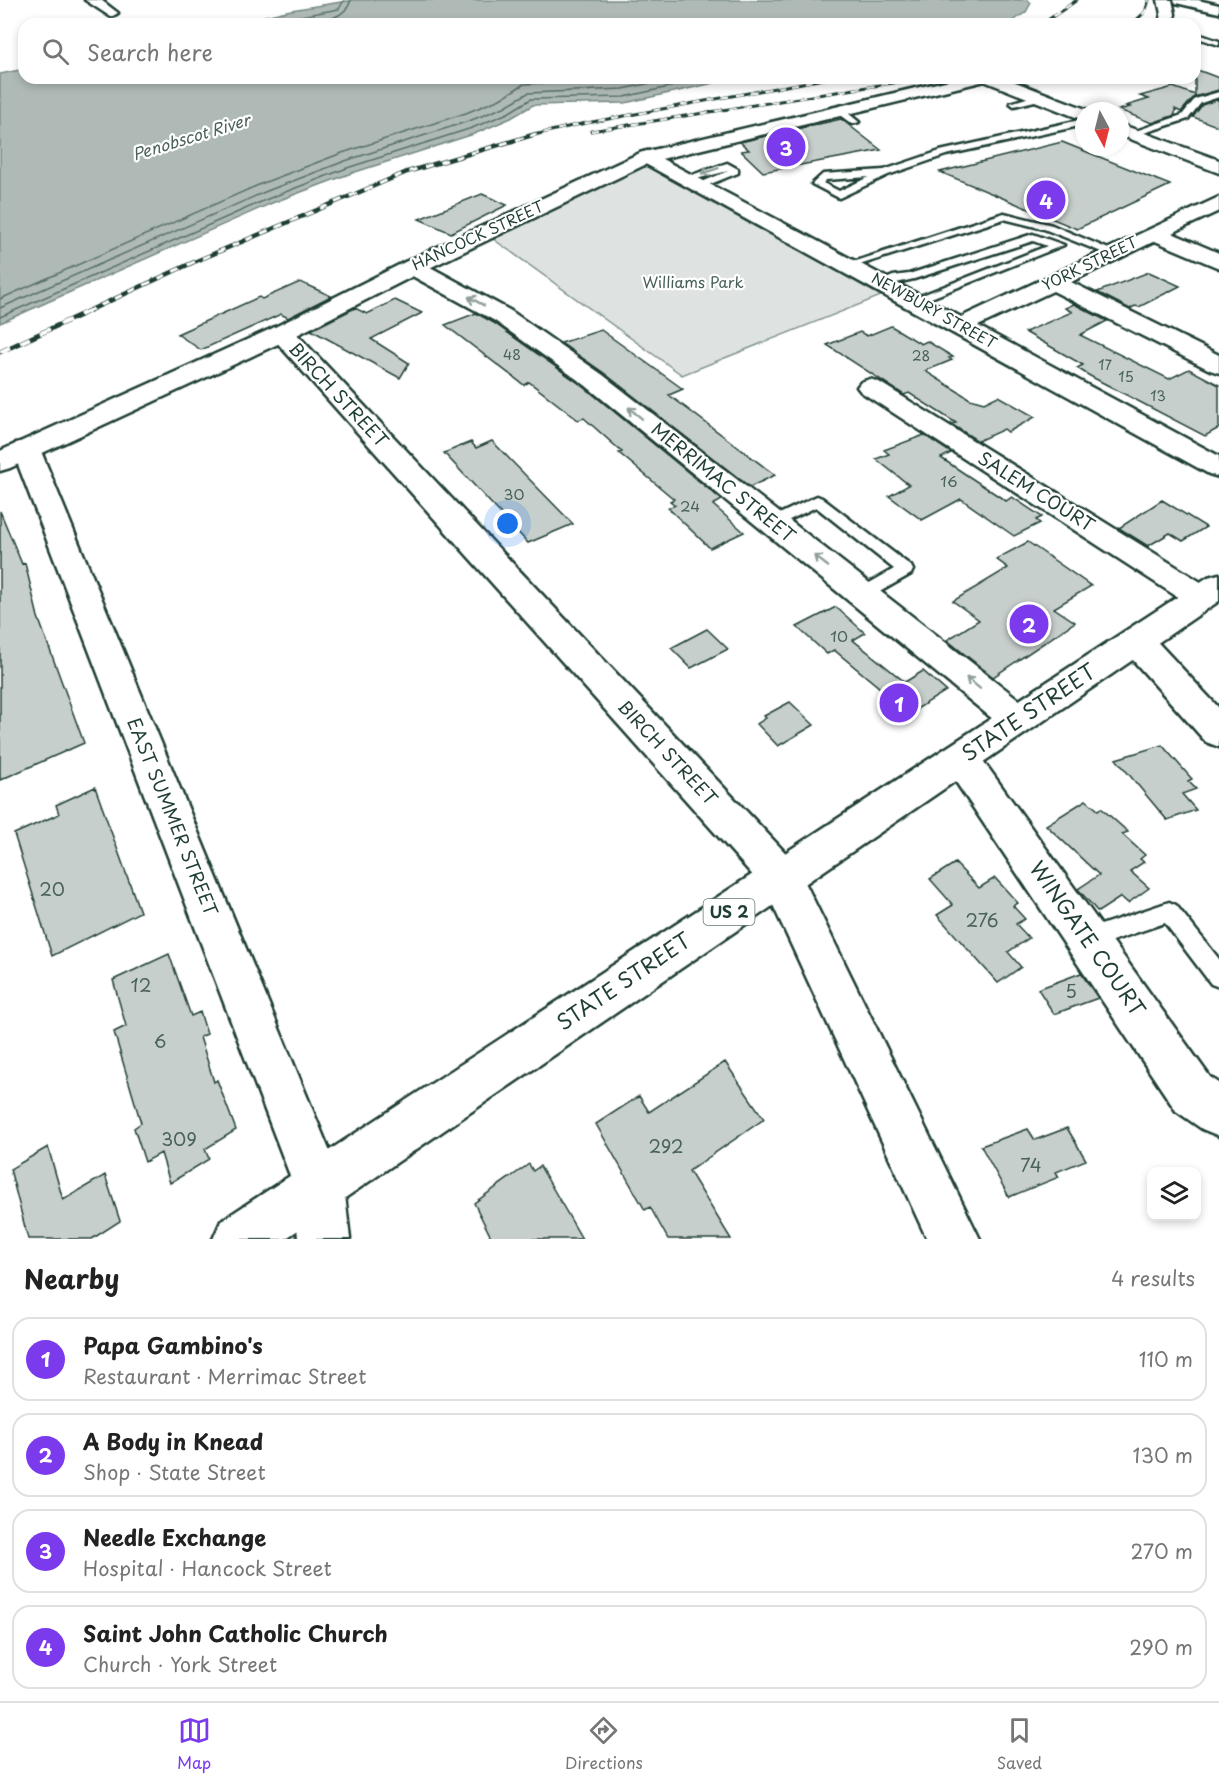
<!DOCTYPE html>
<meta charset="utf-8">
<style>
:root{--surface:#fff;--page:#f6f6f6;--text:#222;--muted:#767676;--line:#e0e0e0;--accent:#7c3aed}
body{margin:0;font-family:"Playpen Sans",sans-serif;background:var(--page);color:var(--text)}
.controls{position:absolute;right:18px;bottom:18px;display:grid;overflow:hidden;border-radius:12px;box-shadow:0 3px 9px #0003}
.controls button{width:54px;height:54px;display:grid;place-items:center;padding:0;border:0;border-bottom:2px solid var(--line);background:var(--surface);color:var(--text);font:30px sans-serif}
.compass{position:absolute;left:1075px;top:102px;width:54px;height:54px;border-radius:50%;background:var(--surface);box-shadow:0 3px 9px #0003;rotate:173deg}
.you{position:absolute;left:508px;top:524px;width:21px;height:21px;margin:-15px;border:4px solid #fff;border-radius:50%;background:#1a73e8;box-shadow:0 0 0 9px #1a73e833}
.badge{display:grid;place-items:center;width:39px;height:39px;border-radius:50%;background:var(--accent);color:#fff;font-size:20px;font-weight:700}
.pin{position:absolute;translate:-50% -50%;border:3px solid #fff;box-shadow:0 2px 6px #0006}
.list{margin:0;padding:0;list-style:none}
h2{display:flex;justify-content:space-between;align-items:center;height:78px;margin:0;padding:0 24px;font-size:26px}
h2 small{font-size:20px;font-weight:400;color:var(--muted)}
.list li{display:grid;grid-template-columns:39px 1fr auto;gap:18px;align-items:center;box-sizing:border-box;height:84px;margin:0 12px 12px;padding:0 12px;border:2px solid var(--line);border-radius:18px}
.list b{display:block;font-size:22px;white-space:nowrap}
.list p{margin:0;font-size:20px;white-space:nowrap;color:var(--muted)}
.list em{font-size:20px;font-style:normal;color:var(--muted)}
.icon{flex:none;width:33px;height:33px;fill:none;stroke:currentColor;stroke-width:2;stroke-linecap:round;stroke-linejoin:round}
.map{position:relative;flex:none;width:1219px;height:1239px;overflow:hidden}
.search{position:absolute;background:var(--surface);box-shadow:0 3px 9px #0003;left:18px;right:18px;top:18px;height:66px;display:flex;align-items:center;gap:15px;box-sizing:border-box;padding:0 21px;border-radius:18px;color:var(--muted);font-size:22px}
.sheet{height:462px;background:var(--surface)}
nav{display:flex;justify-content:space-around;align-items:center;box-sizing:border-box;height:84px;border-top:2px solid var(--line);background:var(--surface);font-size:16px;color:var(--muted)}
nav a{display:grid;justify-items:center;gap:3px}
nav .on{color:var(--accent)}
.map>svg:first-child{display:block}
.green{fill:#dee3e2;stroke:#7e908b;stroke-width:1.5}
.water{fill:#afbab7;stroke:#758883;stroke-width:1.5}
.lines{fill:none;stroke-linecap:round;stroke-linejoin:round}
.shore{stroke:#596f68;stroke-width:1.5}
.building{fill:#c7cfcc;stroke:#1f3d34;stroke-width:1.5}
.lane-casing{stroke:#1f3d34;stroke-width:5}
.street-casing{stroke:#1f3d34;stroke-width:5}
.primary-casing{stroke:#1f3d34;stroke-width:5}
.lane{fill:#fff;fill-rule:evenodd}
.street{fill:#fff;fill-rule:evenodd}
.primary{fill:#fff;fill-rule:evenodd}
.rail-far2-casing{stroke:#1f3d34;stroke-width:3}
.rail-far1-casing{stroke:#1f3d34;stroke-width:4.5}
.rail-casing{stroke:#1f3d34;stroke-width:5}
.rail-far2{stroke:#fff;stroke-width:2;stroke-dasharray:7;stroke-linecap:butt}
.rail-far1{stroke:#fff;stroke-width:3;stroke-dasharray:8;stroke-linecap:butt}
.rail{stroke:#fff;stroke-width:4;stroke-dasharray:11;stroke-linecap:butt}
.oneway{stroke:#8f9e9a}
.labels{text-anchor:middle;stroke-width:4.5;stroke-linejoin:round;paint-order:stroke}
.far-number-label{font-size:14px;fill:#49625a}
.far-street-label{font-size:15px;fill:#1f3d34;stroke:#fff}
.far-park-label{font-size:15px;fill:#455e57;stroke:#fff}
.number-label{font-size:15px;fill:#49625a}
.far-water-label{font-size:16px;font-style:italic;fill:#4a625b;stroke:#fff}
.shield{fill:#fff;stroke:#627771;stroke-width:1.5}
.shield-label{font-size:16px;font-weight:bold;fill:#1f3d34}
.street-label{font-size:18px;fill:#1f3d34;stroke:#fff}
.near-number-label{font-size:18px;fill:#49625a}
.near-street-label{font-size:21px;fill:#1f3d34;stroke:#fff}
</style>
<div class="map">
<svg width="1219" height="1239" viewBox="0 0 1219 1239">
<rect width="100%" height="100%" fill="#fff"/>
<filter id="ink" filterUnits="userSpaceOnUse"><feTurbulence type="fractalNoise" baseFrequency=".0167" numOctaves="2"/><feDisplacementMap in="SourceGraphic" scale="12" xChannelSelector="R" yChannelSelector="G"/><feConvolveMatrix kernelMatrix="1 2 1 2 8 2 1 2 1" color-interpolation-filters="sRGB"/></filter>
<g filter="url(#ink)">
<!-- green -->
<path class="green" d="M644 162 881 296 682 375 489 236Z"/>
<!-- water -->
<path class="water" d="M354 0H1028L1031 3 1026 12 1009 24H231L291 10Z
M24 69V78H736L625 103 533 105 511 118 474 134 349 174 272 203 0 323V74Z"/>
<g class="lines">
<!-- shore -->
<path class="shore" d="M258 24 339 9 344 0
M291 24C311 21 344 24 351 0
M0 299 263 183 342 153 466 113 500 99 524 84 635 78
M0 308 267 191 345 161 469 121 504 107 528 93 623 89 674 78
M0 317 270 198 347 168 472 128 508 113 531 99 624 97 709 78"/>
</g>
<!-- building -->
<path class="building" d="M1195 69 1219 78V90L1194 97 1181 112 1175 109V115L1152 123 1119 110 1130 107 1126 106 1149 99 1140 96 1173 87 1195 95Z
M1219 99V127L1193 117 1202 105Z
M841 119 881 150 763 172 741 151 749 150 740 142Z
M1062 142 1170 185 1077 229 940 172Z
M482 194 507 205 451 233 419 219Z
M1149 272 1180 286 1139 307 1135 306 1130 309 1097 292Z
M300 282 331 296 288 318 281 314 201 350 177 334 259 297 262 299Z
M395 300 422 313 371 339 409 363 400 378 311 330 355 308 367 314Z
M1074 304 1107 321 1080 335 1169 379 1189 369 1219 385V428L1205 436 1090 376 1077 368 1083 365 1025 332 1072 312 1065 308Z
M476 313 494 323 584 387 722 500 713 505 744 532 710 548 668 508 675 505 670 501 674 499 619 453 622 452 584 418 578 420 529 382 524 385 445 325Z
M891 326 921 344 927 341 953 357 949 358 952 360 925 371 970 399 984 403 998 396 1035 417 1008 432 1004 429 978 441 951 424 956 423 909 393 904 395 827 345 860 332 867 336Z
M601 330 683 389 669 395 775 475 750 487 604 373 561 343Z
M924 435 951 453 941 458 1006 501 1012 497 1042 517 1036 520 1040 523 1014 536 961 499 922 520 889 496 909 485 876 459 889 454 884 450Z
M492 441 573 524 528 543 444 453 471 442 476 448Z
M1162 500 1206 527 1183 541 1170 533 1148 546 1119 528Z
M0 511 22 564 25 563 38 617 84 743 0 780Z
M1028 542 1091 586 1054 608 1075 622 993 677 947 640 979 620 953 601 1008 568 996 559Z
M836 607 865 633 853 640 905 682 923 671 946 691 902 718 880 697 886 693 834 650 827 654 797 627Z
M707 629 728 649 691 668 671 648Z
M790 702 814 725 778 746 757 724 766 718 764 716Z
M1162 745 1192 779 1188 781 1196 789 1182 794 1196 810 1167 820 1116 759Z
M95 787 140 912 52 956 14 834 59 814 56 805Z
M1086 800 1098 810 1101 808 1128 832 1122 834 1145 855 1140 859 1144 862 1130 871 1149 888 1128 903 1121 897 1098 912 1078 889 1099 875 1046 825Z
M955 863 979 888 995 878 1018 903 1013 906 1025 919 1016 924 1029 938 1008 952 1021 967 998 983 937 915 953 905 930 879Z
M169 954 191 1016 200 1012 207 1034 200 1037 214 1082 217 1080 236 1130 205 1149 209 1159 170 1183 161 1153 145 1162 134 1128 141 1123 114 1032 126 1026 113 980Z
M1081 973 1098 998 1054 1014 1038 989Z
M725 1062 764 1119 689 1171 731 1239H668L650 1207 645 1210 596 1124 639 1096 649 1112Z
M1067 1128 1086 1160 1056 1172 1059 1177 1009 1197 981 1146 1028 1129 1035 1140Z
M48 1147 63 1200 105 1175 120 1221 92 1239H28L10 1169Z
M529 1164 533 1171 540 1166 582 1239H492L474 1203Z"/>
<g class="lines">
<defs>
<path id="lane" d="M1195 33 1219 41V45L1195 37Z
M1219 92V97L1201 103 1188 119 1131 137 1127 134 1182 115 1195 99Z
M1040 94 1044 97 1043 99 1014 106 1010 103Z
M837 109H843L859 122 852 124 837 113Z
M1084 119V125L946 155 888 175 839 198 812 184 823 174 884 170 940 151ZM869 177 839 191 823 183 826 180Z
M727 163 738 169V173L703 187 695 185 728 171 688 181 683 178Z
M1004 213 1052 225 1118 253 1113 256 1109 255 1044 229 1004 219 853 267H845L844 265Z
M1033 234 1064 245 916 304 910 301 912 299 1047 246 1033 241 914 279 883 286 877 283 893 276 909 274Z
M817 496 822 498 911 566 913 570 911 574 869 598H857L855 594 857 590 894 569 816 507 777 526H767L765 523 767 520Z
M1169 902 1176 905 1219 959V987L1211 984 1165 923 1088 949 1080 946 1077 939 1080 932Z"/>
<path id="street" d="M85 0H101L118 13 111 17Z
M982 78H1005L1091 111H1084V119L1078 118 984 81Z
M1120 124 1219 160V173L1120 135Z
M647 151 961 317 1219 197V211L1172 233 1219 253V268L1155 241 1071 282 1219 355V373L1210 370 1053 291 978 326 1219 456V477L1209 474 640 161 638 157 640 153Z
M413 260 421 262 511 311 603 375 1031 709 1036 719 1031 729 1018 733 1005 729 585 385 495 321 405 272 402 267 405 262Z
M282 326 291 328 796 864 980 1239H927L766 890 273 338 270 333 273 328Z
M870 379 879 382 1212 589 1217 597 1212 605 1201 608 1190 605 861 392 857 387 861 382Z
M26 441 36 443 40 449 344 1186 350 1239H298L294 1186 12 449 16 443Z
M1136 629 1148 632 1219 708V747L1206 742 1124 650 1119 641 1124 632Z
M961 744 974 748 1210 1077 1219 1083V1136L1202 1129 1176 1111 948 770 942 759 948 748Z"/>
<path id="primary" d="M1158 0H1172L1175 14 1173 24H1159L1161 14Z
M1174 0H1198L1219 5V13L1176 3Z
M958 78H987L985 81 653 161 421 272 291 338 10 468 0 471V451L273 328 405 262 640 153Z
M1219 574V601L285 1239H213L221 1221 1208 577Z"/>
</defs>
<!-- lane casing -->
<use href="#lane" class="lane-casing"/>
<!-- street casing -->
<use href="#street" class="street-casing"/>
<!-- primary casing -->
<use href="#primary" class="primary-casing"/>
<!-- lane -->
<use href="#lane" class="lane"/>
<!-- street -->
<use href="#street" class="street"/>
<!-- primary -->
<use href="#primary" class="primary"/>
<defs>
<path id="rail-far2" d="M1042 24 1077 0
M1132 24 1145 12 1149 0
M591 131 924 78
M530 136 576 125 829 78"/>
<path id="rail-far1" d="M86 312 194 262 407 172 536 134"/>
<path id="rail" d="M0 352 89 311"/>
</defs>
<!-- rail-far2 casing -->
<use href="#rail-far2" class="rail-far2-casing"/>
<!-- rail-far1 casing -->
<use href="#rail-far1" class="rail-far1-casing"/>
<!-- rail casing -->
<use href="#rail" class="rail-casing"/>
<!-- rail-far2 -->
<use href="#rail-far2" class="rail-far2"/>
<!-- rail-far1 -->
<use href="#rail-far1" class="rail-far1"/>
<!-- rail -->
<use href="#rail" class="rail"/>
</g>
<!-- one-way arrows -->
<defs><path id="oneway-shaft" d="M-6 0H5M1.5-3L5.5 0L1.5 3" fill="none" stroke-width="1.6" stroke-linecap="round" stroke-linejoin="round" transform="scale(1.5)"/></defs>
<g class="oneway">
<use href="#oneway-shaft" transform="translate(710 171) rotate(162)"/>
<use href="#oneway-shaft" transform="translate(476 301) rotate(-151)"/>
<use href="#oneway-shaft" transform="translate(635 413) rotate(-141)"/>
<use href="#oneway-shaft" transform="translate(821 561) rotate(-142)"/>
<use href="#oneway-shaft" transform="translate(973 683) rotate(-141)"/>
</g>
</g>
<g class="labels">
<!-- far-number labels -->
<g class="far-number-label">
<text x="512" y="360">48</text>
<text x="921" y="361">28</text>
<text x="1105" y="370">17</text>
<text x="1126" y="382">15</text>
<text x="1158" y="401">13</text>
</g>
<!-- far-street labels -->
<g class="far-street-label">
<text transform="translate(478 236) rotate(-25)" y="5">HANCOCK STREET</text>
<text transform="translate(1090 264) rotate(-26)" y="5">YORK STREET</text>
<text transform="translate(934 311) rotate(29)" y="5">NEWBURY STREET</text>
</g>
<!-- far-park labels -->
<g class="far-park-label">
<text x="693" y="288">Williams Park</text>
</g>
<!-- number labels -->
<g class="number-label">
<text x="949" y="487">16</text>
<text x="514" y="500">30</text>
<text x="690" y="512">24</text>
<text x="839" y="642">10</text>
</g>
<!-- far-water labels -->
<g class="far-water-label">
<text transform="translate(191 137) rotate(-17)" y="6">Penobscot River</text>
</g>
<!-- shield labels -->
<rect class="shield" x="703.5" y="899" width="51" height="26" rx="4.5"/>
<g class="shield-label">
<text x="729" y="918">US 2</text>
</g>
<!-- street labels -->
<g class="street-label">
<text transform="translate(338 395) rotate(47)" y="6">BIRCH STREET</text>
<text transform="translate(723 483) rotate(39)" y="6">MERRIMAC STREET</text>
<text transform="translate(1036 492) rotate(32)" y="6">SALEM COURT</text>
<text transform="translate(667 753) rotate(47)" y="6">BIRCH STREET</text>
<text transform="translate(172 817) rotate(68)" y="6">EAST SUMMER STREET</text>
</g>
<!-- near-number labels -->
<g class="near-number-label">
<text x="52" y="896">20</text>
<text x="982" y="927">276</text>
<text x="141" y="992">12</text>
<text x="1071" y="998">5</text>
<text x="160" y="1048">6</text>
<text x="179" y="1146">309</text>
<text x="666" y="1153">292</text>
<text x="1031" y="1172">74</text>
</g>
<!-- near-street labels -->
<g class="near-street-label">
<text transform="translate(1029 713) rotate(-34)" y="7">STATE STREET</text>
<text transform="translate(1087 939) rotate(55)" y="7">WINGATE COURT</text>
<text transform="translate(624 982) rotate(-34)" y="7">STATE STREET</text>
</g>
</g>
</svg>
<div class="controls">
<button><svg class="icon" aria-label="layers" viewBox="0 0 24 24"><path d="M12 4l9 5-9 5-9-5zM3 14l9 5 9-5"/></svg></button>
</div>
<svg class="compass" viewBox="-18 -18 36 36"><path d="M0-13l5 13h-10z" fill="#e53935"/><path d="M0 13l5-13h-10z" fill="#767676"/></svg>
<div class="you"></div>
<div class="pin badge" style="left:899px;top:703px">1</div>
<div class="pin badge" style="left:1029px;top:624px">2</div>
<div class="pin badge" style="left:786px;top:147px">3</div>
<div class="pin badge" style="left:1046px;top:200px">4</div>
<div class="search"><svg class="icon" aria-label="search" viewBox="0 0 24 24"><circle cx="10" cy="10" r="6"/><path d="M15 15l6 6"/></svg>Search here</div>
</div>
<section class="sheet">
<h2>Nearby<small>4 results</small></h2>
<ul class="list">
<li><span class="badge">1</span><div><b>Papa Gambino's</b><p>Restaurant · Merrimac Street</p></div><em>110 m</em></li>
<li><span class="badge">2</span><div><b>A Body in Knead</b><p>Shop · State Street</p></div><em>130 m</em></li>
<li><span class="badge">3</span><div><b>Needle Exchange</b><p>Hospital · Hancock Street</p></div><em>270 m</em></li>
<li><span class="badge">4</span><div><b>Saint John Catholic Church</b><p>Church · York Street</p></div><em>290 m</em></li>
</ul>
</section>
<nav>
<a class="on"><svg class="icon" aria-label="map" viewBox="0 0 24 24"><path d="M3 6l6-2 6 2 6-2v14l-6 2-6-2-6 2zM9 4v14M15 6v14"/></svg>Map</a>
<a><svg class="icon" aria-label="directions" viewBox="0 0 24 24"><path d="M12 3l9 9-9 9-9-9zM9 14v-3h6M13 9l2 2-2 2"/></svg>Directions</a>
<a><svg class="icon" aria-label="saved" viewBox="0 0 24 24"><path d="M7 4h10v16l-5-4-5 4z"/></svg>Saved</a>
</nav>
